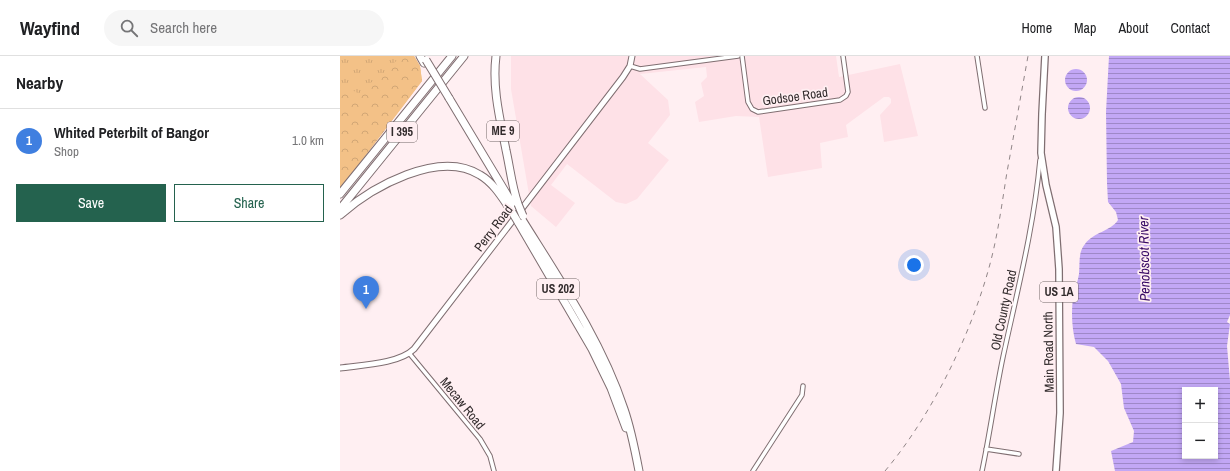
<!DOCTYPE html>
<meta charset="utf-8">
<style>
:root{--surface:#fff;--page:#f6f6f6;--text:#202124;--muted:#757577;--line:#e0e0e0;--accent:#24624e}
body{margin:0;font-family:"Archivo Narrow",sans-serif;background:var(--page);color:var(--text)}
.controls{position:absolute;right:12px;bottom:12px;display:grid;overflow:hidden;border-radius:0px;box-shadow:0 2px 6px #0003}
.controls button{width:36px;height:36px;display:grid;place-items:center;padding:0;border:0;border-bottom:1px solid var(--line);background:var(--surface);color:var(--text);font:20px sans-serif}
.you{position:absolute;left:574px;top:209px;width:14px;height:14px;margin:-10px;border:3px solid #fff;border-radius:50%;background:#1a73e8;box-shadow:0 0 0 6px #1a73e833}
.badge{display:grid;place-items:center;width:26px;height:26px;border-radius:50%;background:var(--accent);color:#fff;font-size:13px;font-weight:700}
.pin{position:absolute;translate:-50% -33px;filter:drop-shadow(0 1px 2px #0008)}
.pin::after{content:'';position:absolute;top:21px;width:14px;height:12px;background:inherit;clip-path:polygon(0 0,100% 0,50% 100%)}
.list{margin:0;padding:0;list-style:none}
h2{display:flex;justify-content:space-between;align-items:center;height:52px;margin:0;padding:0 16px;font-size:17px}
h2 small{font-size:13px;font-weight:400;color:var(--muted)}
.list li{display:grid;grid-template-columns:26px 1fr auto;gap:12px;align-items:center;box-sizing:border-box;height:64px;padding:0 16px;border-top:1px solid var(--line)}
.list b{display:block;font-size:15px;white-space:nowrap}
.list p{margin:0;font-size:13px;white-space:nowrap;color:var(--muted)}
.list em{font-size:13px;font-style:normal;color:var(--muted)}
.actions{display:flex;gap:8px;padding:12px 16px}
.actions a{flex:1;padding:9px 0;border:1px solid var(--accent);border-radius:0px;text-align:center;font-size:14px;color:var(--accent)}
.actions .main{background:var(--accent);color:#fff}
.icon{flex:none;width:22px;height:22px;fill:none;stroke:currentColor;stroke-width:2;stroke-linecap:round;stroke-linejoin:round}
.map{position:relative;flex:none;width:890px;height:415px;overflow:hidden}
header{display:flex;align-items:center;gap:24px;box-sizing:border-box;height:56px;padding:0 20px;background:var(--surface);border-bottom:1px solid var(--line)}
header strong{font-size:19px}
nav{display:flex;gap:22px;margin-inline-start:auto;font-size:14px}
.search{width:280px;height:36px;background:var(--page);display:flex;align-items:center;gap:10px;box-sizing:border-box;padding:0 14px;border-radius:22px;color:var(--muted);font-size:15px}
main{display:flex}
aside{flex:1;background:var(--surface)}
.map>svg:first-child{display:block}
.built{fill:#fee1e7}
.grass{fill:url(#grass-tufts)}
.forest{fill:url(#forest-crowns)}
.water{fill:url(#water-rules);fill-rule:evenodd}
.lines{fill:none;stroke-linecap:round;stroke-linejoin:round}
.street-casing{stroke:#7f6e71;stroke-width:5.5}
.secondary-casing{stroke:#7f6e71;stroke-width:7}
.primary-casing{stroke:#7f6e71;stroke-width:8}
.highway-casing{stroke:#7f6e71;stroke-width:9}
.street{stroke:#fff;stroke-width:3.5}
.secondary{stroke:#fff;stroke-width:5}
.primary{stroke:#fff;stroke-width:5.5}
.highway{stroke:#fff;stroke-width:7}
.rail{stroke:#908587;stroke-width:1;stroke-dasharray:5 5;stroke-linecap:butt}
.highway-bridge-casing{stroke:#7f6e71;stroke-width:9;stroke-linecap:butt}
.highway-bridge{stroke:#fff;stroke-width:7}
.labels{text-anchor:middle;stroke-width:3.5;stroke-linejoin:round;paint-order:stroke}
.shield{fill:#ffeff2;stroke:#706667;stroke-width:1}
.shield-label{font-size:12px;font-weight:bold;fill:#322b2c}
.street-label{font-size:13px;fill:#322b2c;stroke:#ffeff2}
.water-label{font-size:14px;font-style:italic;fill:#380a66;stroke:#ffeff2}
</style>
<header>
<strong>Wayfind</strong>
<div class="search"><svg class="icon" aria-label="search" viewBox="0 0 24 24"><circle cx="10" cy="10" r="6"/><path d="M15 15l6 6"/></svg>Search here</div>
<nav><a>Home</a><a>Map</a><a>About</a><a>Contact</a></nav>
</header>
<main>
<aside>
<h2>Nearby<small></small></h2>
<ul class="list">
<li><span class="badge" style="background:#3f7fe0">1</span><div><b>Whited Peterbilt of Bangor</b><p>Shop</p></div><em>1.0 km</em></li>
</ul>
<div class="actions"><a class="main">Save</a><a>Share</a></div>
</aside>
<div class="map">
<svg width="890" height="415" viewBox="0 0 890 415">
<defs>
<pattern id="grass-tufts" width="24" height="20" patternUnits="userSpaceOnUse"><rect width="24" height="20" fill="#f3c187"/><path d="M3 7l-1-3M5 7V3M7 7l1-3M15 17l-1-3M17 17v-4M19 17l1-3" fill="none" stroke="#d1a675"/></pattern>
<pattern id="forest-crowns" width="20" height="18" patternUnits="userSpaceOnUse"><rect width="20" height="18" fill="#f3c187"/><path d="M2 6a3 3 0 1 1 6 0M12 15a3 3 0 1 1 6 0" fill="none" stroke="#d1a675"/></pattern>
<pattern id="water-rules" width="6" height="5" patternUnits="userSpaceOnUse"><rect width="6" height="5" fill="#c2a7f5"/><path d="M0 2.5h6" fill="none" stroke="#9e88c7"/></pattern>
</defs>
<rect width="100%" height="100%" fill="#ffeff2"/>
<!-- built -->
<path class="built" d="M171 0H496L499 21 560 8 578 80 544 86 540 59 551 47V43L549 41H544L506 69 508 81 480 87 482 112 428 121 419 61 396 60 359 66 355 46 364 40 361 27 367 21 366 11 300 18 328 44 330 59 308 87 329 104 297 143 286 148 276 146 227 108 211 129 235 147 216 171 191 150 171 33Z"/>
<!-- grass -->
<path class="grass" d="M0 0H74L80 10 82 25 0 133Z"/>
<!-- forest -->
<path class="forest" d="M57 0H74L80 10 82 25 0 133V26L19 38 24 36 34 23C44 21 47 18 50 9L54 7 57 4Z"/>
<!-- water -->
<path class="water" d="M769 0H890V259L887 266 890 268 887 290 890 325V415H775L771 395 793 386 794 375 784 352 781 328 768 305 754 291 736 288C732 274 731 257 733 242 734 234 738 226 739 218 740 207 738 196 745 188 754 176 771 175 778 164L776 156 768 146 767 127 766 56ZM845 334H875V400H845Z
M725 24a11 11 0 1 1 22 0a11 11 0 1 1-22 0Z
M728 52a11 11 0 1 1 22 0a11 11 0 1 1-22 0Z"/>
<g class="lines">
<defs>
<path id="street" d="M402 0 408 46 412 53 418 56 500 44 506 40 508 36 503 0
M637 0 645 52
M290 10 300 13 398 0
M69 297 140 383 150 400 154 415
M646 393 679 398
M413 415 462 339 463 330
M642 415C650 377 655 339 663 301 677 236 694 171 700 104"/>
<path id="secondary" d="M0 312C21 309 59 308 74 293L283 21 290 10 292 0"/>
<path id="primary" d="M705 0 702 58 701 97 706 129 716 171 719 213 720 357 716 415"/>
<path id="highway" d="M80 0 84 7
M156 0C152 32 160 63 166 94 170 112 172 131 178 148
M109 42 175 152
M0 138 112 0
M0 153 124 0
M0 159C32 131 99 93 140 119 154 127 163 143 172 156
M181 162C219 223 261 284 284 353 291 373 295 394 299 415
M178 166 252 293 271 332 286 372"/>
</defs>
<!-- street casing -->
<use href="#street" class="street-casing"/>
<!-- secondary casing -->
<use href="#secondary" class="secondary-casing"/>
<!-- primary casing -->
<use href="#primary" class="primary-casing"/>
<!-- highway casing -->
<use href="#highway" class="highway-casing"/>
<!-- street -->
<use href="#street" class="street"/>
<!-- secondary -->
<use href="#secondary" class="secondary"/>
<!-- primary -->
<use href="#primary" class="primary"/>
<!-- highway -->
<use href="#highway" class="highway"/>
<!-- rail -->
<path class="rail" d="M545 415C592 359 631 279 650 208 658 178 662 147 667 116 674 78 681 39 688 0"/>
<defs>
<path id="highway-bridge" d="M86 4 109 42
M178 148 183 160
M172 156 178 166"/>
</defs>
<!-- highway-bridge casing -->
<use href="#highway-bridge" class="highway-bridge-casing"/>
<!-- highway-bridge -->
<use href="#highway-bridge" class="highway-bridge"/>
</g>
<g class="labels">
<!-- shield labels -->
<g class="shield">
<rect x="147" y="65" width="32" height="20" rx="3"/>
<rect x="47" y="66" width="30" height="20" rx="3"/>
<rect x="197" y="223" width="42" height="20" rx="3"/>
<rect x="700" y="226" width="38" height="20" rx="3"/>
</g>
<g class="shield-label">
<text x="163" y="79">ME 9</text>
<text x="62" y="80">I 395</text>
<text x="218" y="237">US 202</text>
<text x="719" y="240">US 1A</text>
</g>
<!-- street labels -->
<g class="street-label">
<text transform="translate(455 40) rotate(-8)" y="5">Godsoe Road</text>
<text transform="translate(153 172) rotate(-53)" y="5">Perry Road</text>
<text transform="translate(663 254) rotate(-78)" y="5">Old County Road</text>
<text transform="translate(708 296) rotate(-91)" y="5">Main Road North</text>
<text transform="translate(123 347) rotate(51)" y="5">Mecaw Road</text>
</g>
<!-- water labels -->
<g class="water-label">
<text transform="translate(804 203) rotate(-91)" y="5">Penobscot River</text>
</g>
</g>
</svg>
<div class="controls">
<button>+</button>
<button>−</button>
</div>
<div class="you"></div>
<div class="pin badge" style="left:26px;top:253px;background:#3f7fe0">1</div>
</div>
</main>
